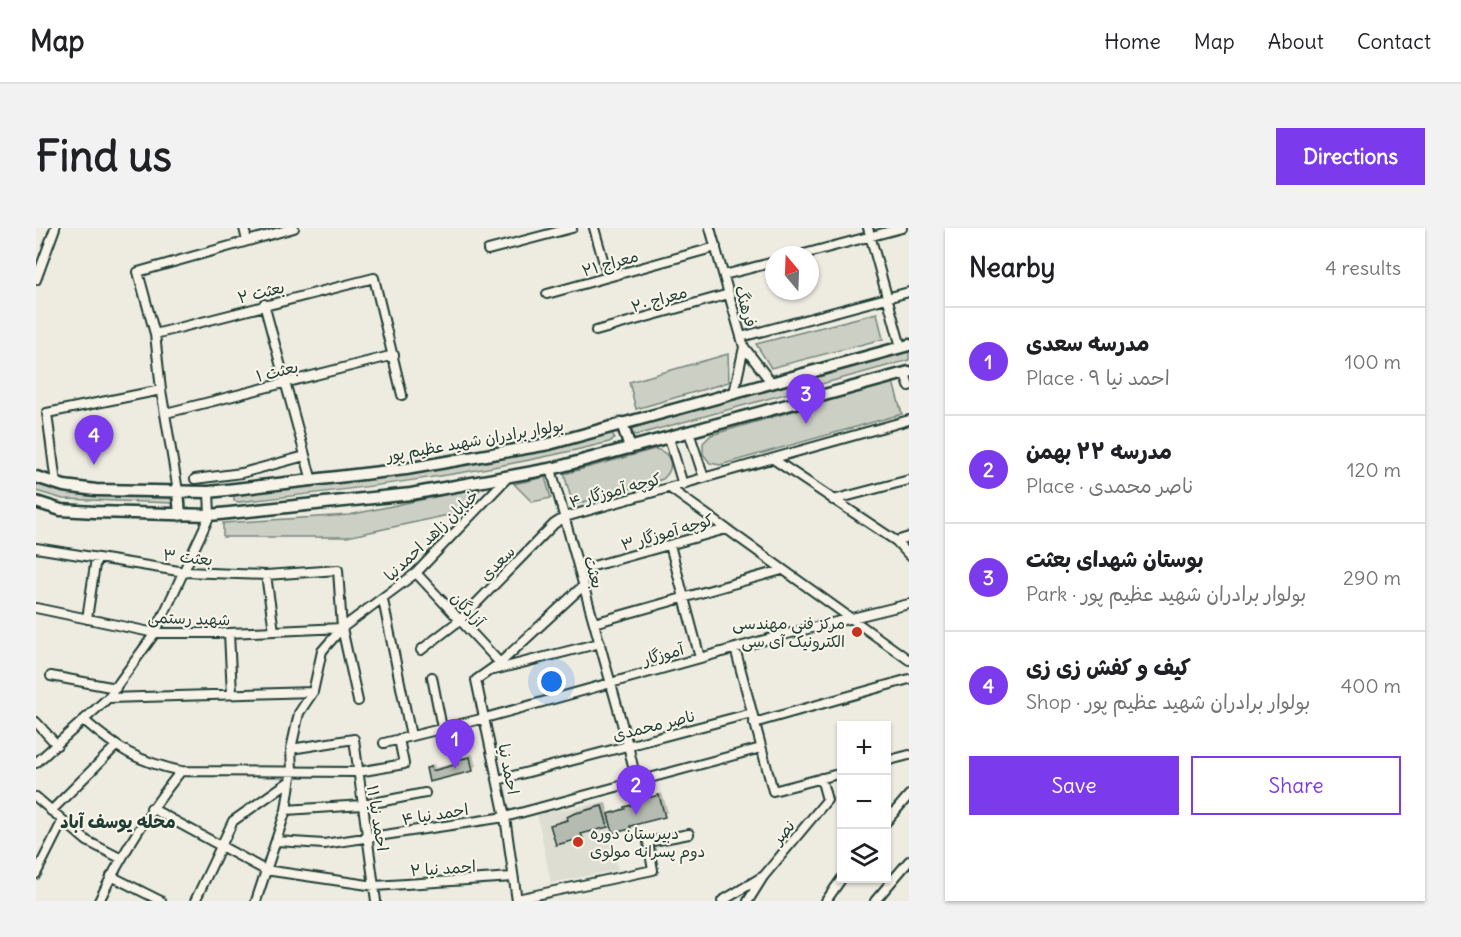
<!DOCTYPE html>
<meta charset="utf-8">
<style>
:root{--surface:#fff;--page:#f2f2f2;--text:#202124;--muted:#757577;--line:#e0e0e0;--accent:#7c3aed}
body{margin:0;font-family:Delius,"Playpen Sans Arabic",sans-serif;background:var(--page);color:var(--text)}
.controls{position:absolute;right:18px;bottom:18px;display:grid;overflow:hidden;border-radius:0px;box-shadow:0 2px 4px #0004}
.controls button{width:54px;height:54px;display:grid;place-items:center;padding:0;border:0;border-bottom:2px solid var(--line);background:var(--surface);color:var(--text);font:30px sans-serif}
.compass{position:absolute;left:729px;top:18px;width:54px;height:54px;border-radius:50%;background:var(--surface);box-shadow:0 2px 4px #0004;rotate:341deg}
.you{position:absolute;left:516px;top:454px;width:21px;height:21px;margin:-15px;border:4px solid #fff;border-radius:50%;background:#1a73e8;box-shadow:0 0 0 9px #1a73e833}
.badge{display:grid;place-items:center;width:39px;height:39px;border-radius:50%;background:var(--accent);color:#fff;font-size:20px;font-weight:700}
.pin{position:absolute;translate:-50% -50px;filter:drop-shadow(0 2px 3px #0008)}
.pin::after{content:'';position:absolute;top:32px;width:21px;height:18px;background:inherit;clip-path:polygon(0 0,100% 0,50% 100%)}
.list{margin:0;padding:0;list-style:none}
h2{display:flex;justify-content:space-between;align-items:center;height:78px;margin:0;padding:0 24px;font-size:26px}
h2 small{font-size:20px;font-weight:400;color:var(--muted)}
.list li{display:grid;grid-template-columns:39px 1fr auto;gap:18px;align-items:center;box-sizing:border-box;height:108px;padding:0 24px;border-top:2px solid var(--line)}
.list b{display:block;font-size:22px;white-space:nowrap}
.list p{margin:0;font-size:20px;white-space:nowrap;color:var(--muted)}
.list em{font-size:20px;font-style:normal;color:var(--muted)}
.actions{display:flex;gap:12px;padding:18px 24px}
.actions a{flex:1;padding:14px 0;border:2px solid var(--accent);border-radius:0px;text-align:center;font-size:21px;color:var(--accent)}
.actions .main{background:var(--accent);color:#fff}
.icon{flex:none;width:33px;height:33px;fill:none;stroke:currentColor;stroke-width:2;stroke-linecap:round;stroke-linejoin:round}
.map{position:relative;flex:none;width:873px;height:673px;overflow:hidden;border-radius:0px}
header{display:flex;align-items:center;gap:36px;box-sizing:border-box;height:84px;padding:0 30px;background:var(--surface);border-bottom:2px solid var(--line)}
header strong{font-size:28px}
nav{display:flex;gap:33px;margin-inline-start:auto;font-size:21px}
.intro{display:flex;align-items:center;justify-content:space-between;box-sizing:border-box;height:144px;padding:0 36px}
h1{margin:0;font-size:42px}
.button{padding:15px 27px;border-radius:0px;background:var(--accent);color:#fff;font-size:21px;font-weight:700}
main{display:flex;gap:36px;padding:0 36px}
aside{flex:1;background:var(--surface);border-radius:0px;box-shadow:0 2px 4px #0004}
.map>svg:first-child{display:block}
.built{fill:#ddddd2}
.green{fill:#cccfc4;stroke:#76867c;stroke-width:1.5}
.shadow{fill:#0003}
.building{fill:#b5bbb0;stroke:#1f3d34;stroke-width:1.5}
.lines{fill:none;stroke-linecap:round;stroke-linejoin:round}
.minor-casing{stroke:#1f3d34;stroke-width:12}
.secondary-casing{stroke:#1f3d34;stroke-width:15}
.minor{stroke:#f7f3e8;stroke-width:8}
.secondary{stroke:#f7f3e8;stroke-width:10}
.poi-dot{fill:#c8321e;stroke:#f7f3e8;stroke-width:2}
.labels{text-anchor:middle;stroke-width:4.5;stroke-linejoin:round;paint-order:stroke}
.street-label{font-size:16px;fill:#1f3d34;stroke:#f7f3e8}
.poi-label{font-size:16px;fill:#1f3d34;stroke:#f7f3e8;text-anchor:end}
.neighbourhood-label{font-size:18px;font-weight:bold;fill:#1f3d34;stroke:#f7f3e8}
</style>
<header>
<strong>Map</strong>
<nav><a>Home</a><a>Map</a><a>About</a><a>Contact</a></nav>
</header>
<div class="intro"><h1>Find us</h1><a class="button">Directions</a></div>
<main>
<div class="map">
<svg width="873" height="673" viewBox="0 0 873 673">
<rect width="100%" height="100%" fill="#eeece1"/>
<filter id="ink" filterUnits="userSpaceOnUse"><feTurbulence type="fractalNoise" baseFrequency=".0167" numOctaves="2"/><feDisplacementMap in="SourceGraphic" scale="12" xChannelSelector="R" yChannelSelector="G"/><feConvolveMatrix kernelMatrix="1 2 1 2 8 2 1 2 1" color-interpolation-filters="sRGB"/></filter>
<g filter="url(#ink)">
<!-- built -->
<path class="built" d="M570 574 582 642 515 655 501 586Z"/>
<!-- green -->
<path class="green" d="M841 85 847 111 735 140 720 116Z
M873 123V132L600 207 596 205V200Z
M692 126 693 154 600 181 593 154Z
M857 154 866 186 684 237 674 235 667 226V215L675 207Z
M576 205 579 211 573 214C450 245 329 260 203 274L198 273V267L205 265C331 254 453 234 576 205Z
M619 221C635 224 640 240 627 251L537 277 528 246Z
M509 249 515 270 496 274 478 256Z
M0 255 32 264 130 267 135 271 136 275 27 271 0 263Z
M446 259 426 284 311 309H187V295L313 287Z"/>
<!-- shadow -->
<path class="shadow" d="M437 526 440 538 436 541 394 552 391 540 395 537 398 536 399 540 423 534 426 529Z
M626 565 632 584 594 600 575 594 571 597 549 603 546 609 516 598 541 583 570 575 573 587 593 576Z"/>
<!-- building -->
<path class="building" d="M434 529 437 543 393 554 390 540 395 539 396 543 422 536 421 532Z
M623 567 629 589 594 598 595 601 577 605 572 586 589 581 588 579 596 577 595 574Z
M566 578 572 599 545 606 547 610 520 617 514 597 532 592 531 589 537 586Z"/>
<g class="lines">
<defs>
<path id="minor" d="M208 0 211 13
M558 0 572 49
M674 0 708 119 698 165
M832 0 865 119
M452 22 536 0
M764 27 866 0
M688 47 738 34
M0 52 19 0
M511 66 680 19
M228 76 276 253
M560 103 693 66
M119 106 338 50 366 167
M705 109 873 64
M708 119 735 154
M869 145 873 158
M130 185 358 127
M653 204 668 250
M633 210 647 257
M737 231 860 313 873 327
M515 241 592 517 601 556
M159 251 206 245 269 228
M20 256 11 185 125 162
M635 261 873 432
M142 263 125 162 119 106 102 44 258 0
M797 272 873 252
M860 313 873 309
M634 317 664 430
M0 320 149 344 230 347 302 342 306 400 322 473
M543 342 690 301
M380 345 464 435
M230 347 238 403
M347 372 375 508
M0 380 119 405H193L306 400
M51 391 60 330
M558 395 746 342
M193 405 196 466
M699 420 737 563 806 545
M385 422 424 392 518 296 529 289 873 192
M458 442 564 415
M15 448 80 460
M396 449 406 500
M72 470 277 464
M49 493C81 521 103 534 145 543L322 544 368 536 363 511
M0 494 21 517
M718 495 873 451
M348 515 449 490 743 408 873 376
M255 521 318 511 340 673
M850 533 873 527
M0 535 72 470 119 405 174 287 173 264
M462 552 716 485
M0 569 51 613 84 630
M115 580 229 642 339 658 477 649
M250 582 327 577 389 565
M15 583 79 519
M850 594 873 567
M241 613 288 616 469 589 725 520
M0 646 26 594
M75 648 125 673
M481 671 617 642 612 614 653 606
M63 673C86 626 112 584 145 543
M159 673 197 593 254 553
M220 673 250 582 256 542 255 521 263 485 277 464 286 423 306 400 380 345 472 249
M481 673 469 589 440 452 464 435 548 357
M686 673 726 649
M712 673 727 649 791 572 785 550
M790 673 806 650
M839 673 873 633"/>
<path id="secondary" d="M586 195 594 220
M0 249 28 258 60 262 173 264 370 241 513 216 873 117
M142 263 144 287
M0 274 25 282 59 284 174 287 375 266 519 240 873 144"/>
</defs>
<!-- minor casing -->
<use href="#minor" class="minor-casing"/>
<!-- secondary casing -->
<use href="#secondary" class="secondary-casing"/>
<!-- minor -->
<use href="#minor" class="minor"/>
<!-- secondary -->
<use href="#secondary" class="secondary"/>
</g>
</g>
<!-- markers -->
<g class="poi-dot">
<circle cx="821" cy="404" r="6"/>
<circle cx="542" cy="614" r="6"/>
</g>
<g class="labels">
<!-- street labels -->
<g class="street-label">
<text transform="translate(574 35) rotate(-16)" y="6">معراج ۲۱</text>
<text transform="translate(225 64) rotate(-14)" y="6">بعثت ۲</text>
<text transform="translate(623 71) rotate(-16)" y="6">معراج ۲۰</text>
<text transform="translate(710 78) rotate(74)" y="6">فرهنگ</text>
<text transform="translate(241 143) rotate(-14)" y="6">بعثت ۱</text>
<text transform="translate(439 212) rotate(-10)" y="6">بولوار برادران شهید عظیم‌ پور</text>
<text transform="translate(579 262) rotate(-15)" y="6">کوچه آموزگار ۴</text>
<text transform="translate(631 304) rotate(-16)" y="6">کوچه آموزگار ۳</text>
<text transform="translate(395 307) rotate(-44)" y="6">خیابان زاهد احمدنیا</text>
<text transform="translate(152 329) rotate(6)" y="6">بعثت ۳</text>
<text transform="translate(461 335) rotate(-45)" y="6">سعدی</text>
<text transform="translate(558 344) rotate(74)" y="6">بعثت</text>
<text transform="translate(432 381) rotate(47)" y="6">آزادگان</text>
<text transform="translate(153 390) rotate(2)" y="6">شهید رستمی</text>
<text transform="translate(627 426) rotate(-16)" y="6">آموزگار</text>
<text transform="translate(618 497) rotate(-14)" y="6">ناصر محمدی</text>
<text transform="translate(473 541) rotate(79)" y="6">احمد نیا</text>
<text transform="translate(399 586) rotate(-9)" y="6">احمد نیا ۴</text>
<text transform="translate(342 590) rotate(81)" y="6">احمد نیا ۱۱</text>
<text transform="translate(747 604) rotate(-50)" y="6">نصر</text>
<text transform="translate(407 640) rotate(-4)" y="6">احمد نیا ۲</text>
</g>
<!-- poi labels -->
<g class="poi-label">
<text x="809" y="401">مرکز فنی مهندسی<tspan x="809" dy="18">الکترونیک آی سی</tspan></text>
<text x="554" y="611" text-anchor="start">دبیرستان دوره<tspan x="554" dy="18">دوم پسرانه مولوی</tspan></text>
</g>
<!-- neighbourhood labels -->
<g class="neighbourhood-label">
<text x="82" y="600">محله یوسف آباد</text>
</g>
</g>
</svg>
<div class="controls">
<button>+</button>
<button>−</button>
<button><svg class="icon" aria-label="layers" viewBox="0 0 24 24"><path d="M12 4l9 5-9 5-9-5zM3 14l9 5 9-5"/></svg></button>
</div>
<svg class="compass" viewBox="-18 -18 36 36"><path d="M0-13l5 13h-10z" fill="#e53935"/><path d="M0 13l5-13h-10z" fill="#757577"/></svg>
<div class="you"></div>
<div class="pin badge" style="left:419px;top:541px">1</div>
<div class="pin badge" style="left:600px;top:587px">2</div>
<div class="pin badge" style="left:770px;top:196px">3</div>
<div class="pin badge" style="left:58px;top:237px">4</div>
</div>
<aside>
<h2>Nearby<small>4 results</small></h2>
<ul class="list">
<li><span class="badge">1</span><div><b>مدرسه سعدی</b><p>Place · احمد نیا ۹</p></div><em>100 m</em></li>
<li><span class="badge">2</span><div><b>مدرسه ۲۲ بهمن</b><p>Place · ناصر محمدی</p></div><em>120 m</em></li>
<li><span class="badge">3</span><div><b>بوستان شهدای بعثت</b><p>Park · بولوار برادران شهید عظیم‌ پور</p></div><em>290 m</em></li>
<li><span class="badge">4</span><div><b>کیف و کفش زی زی</b><p>Shop · بولوار برادران شهید عظیم‌ پور</p></div><em>400 m</em></li>
</ul>
<div class="actions"><a class="main">Save</a><a>Share</a></div>
</aside>
</main>
